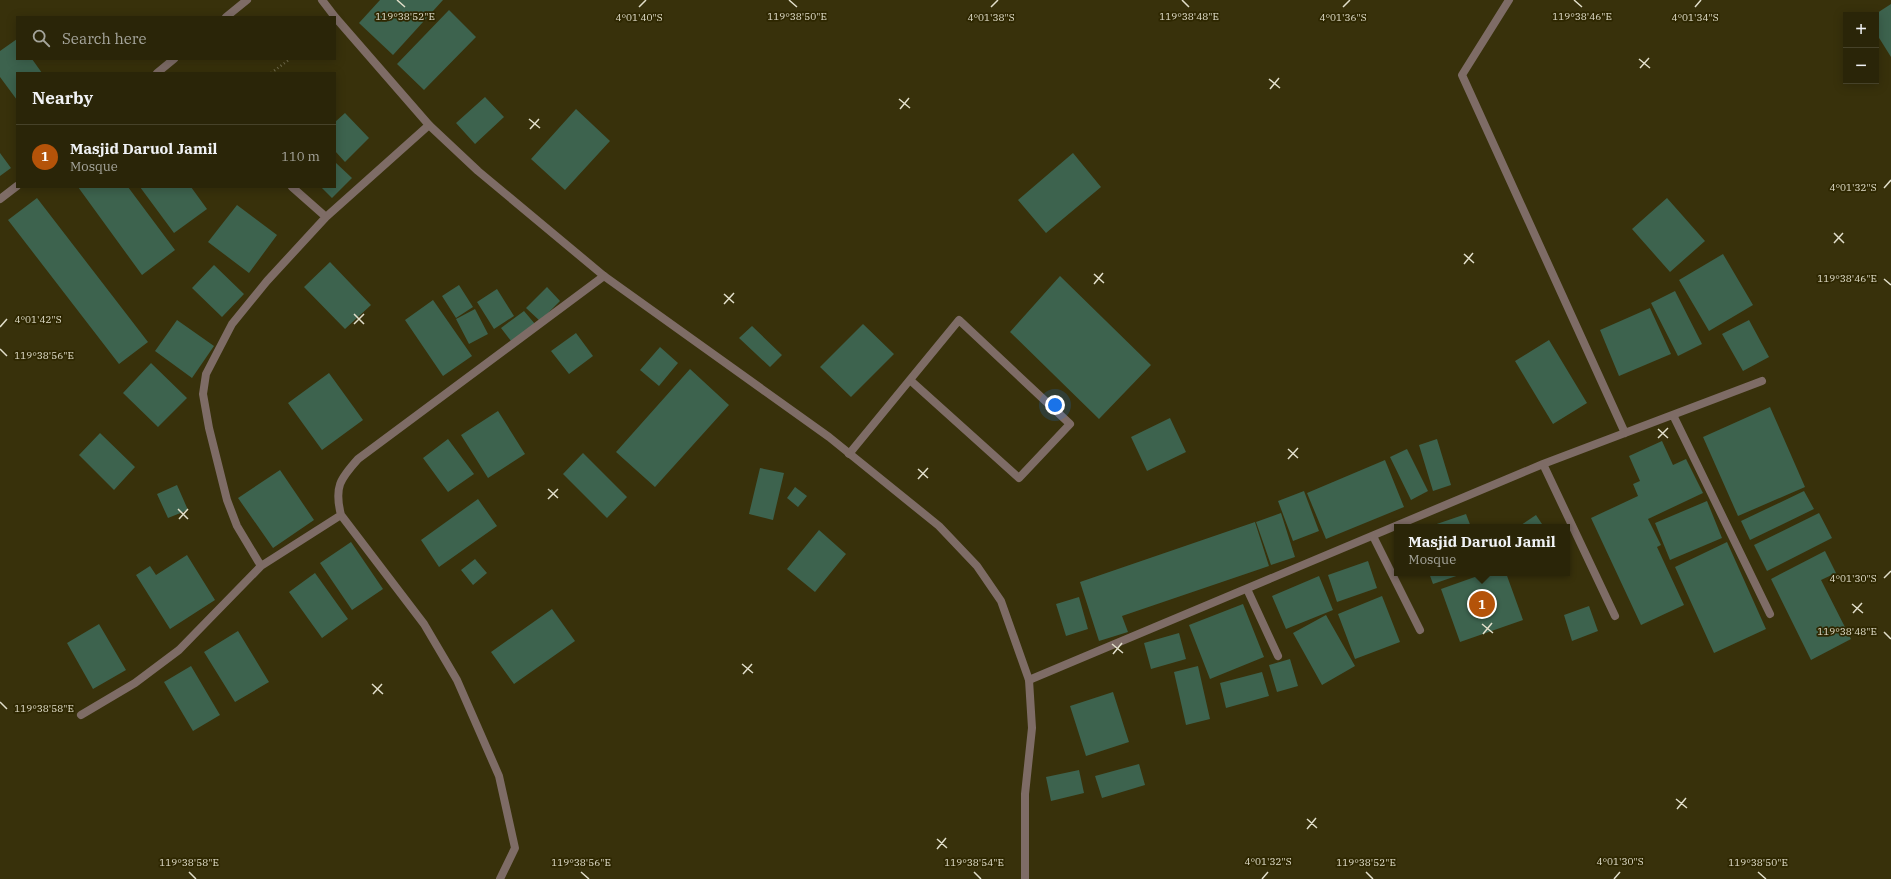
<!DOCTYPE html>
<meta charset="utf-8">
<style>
:root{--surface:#2a2508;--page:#363116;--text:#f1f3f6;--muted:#a5a59c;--line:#464229;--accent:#b45309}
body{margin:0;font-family:"IBM Plex Serif",serif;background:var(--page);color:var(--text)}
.controls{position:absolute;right:12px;top:12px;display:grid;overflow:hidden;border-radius:0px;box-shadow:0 2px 10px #0003}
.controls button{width:36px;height:36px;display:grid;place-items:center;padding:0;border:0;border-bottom:1px solid var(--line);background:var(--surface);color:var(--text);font:20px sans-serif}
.you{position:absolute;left:1055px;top:405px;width:14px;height:14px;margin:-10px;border:3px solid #fff;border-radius:50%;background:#1a73e8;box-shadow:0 0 0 6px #1a73e833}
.badge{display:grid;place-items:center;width:26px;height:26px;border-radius:50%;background:var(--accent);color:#fff;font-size:13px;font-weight:700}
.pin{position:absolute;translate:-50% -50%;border:2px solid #fff;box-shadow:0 1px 4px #0006}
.popup{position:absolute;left:1394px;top:524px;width:176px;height:52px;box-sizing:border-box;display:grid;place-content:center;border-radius:0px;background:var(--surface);filter:drop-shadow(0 1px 3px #0005);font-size:13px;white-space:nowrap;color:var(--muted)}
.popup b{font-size:15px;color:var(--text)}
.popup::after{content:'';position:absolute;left:50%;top:100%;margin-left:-8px;border:8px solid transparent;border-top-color:var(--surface)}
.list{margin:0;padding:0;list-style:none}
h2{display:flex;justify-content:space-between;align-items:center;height:52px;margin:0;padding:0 16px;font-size:17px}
h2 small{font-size:13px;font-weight:400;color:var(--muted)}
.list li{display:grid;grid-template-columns:26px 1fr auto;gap:12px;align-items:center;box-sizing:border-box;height:64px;padding:0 16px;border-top:1px solid var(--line)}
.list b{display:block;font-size:15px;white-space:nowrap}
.list p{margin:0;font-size:13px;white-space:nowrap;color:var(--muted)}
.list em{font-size:13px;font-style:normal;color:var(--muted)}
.icon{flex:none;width:22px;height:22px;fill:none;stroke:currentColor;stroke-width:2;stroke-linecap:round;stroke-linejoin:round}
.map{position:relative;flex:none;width:1891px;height:879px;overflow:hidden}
.search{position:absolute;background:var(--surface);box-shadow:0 2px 10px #0003;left:16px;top:16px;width:320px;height:44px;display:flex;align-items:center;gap:10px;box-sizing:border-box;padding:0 14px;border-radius:0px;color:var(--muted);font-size:15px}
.panel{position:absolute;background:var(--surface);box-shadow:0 2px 10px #0003;left:16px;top:72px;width:320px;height:116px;border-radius:0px}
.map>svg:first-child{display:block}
.building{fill:#3d634e}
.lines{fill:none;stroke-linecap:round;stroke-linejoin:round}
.path{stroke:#736e4e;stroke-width:2.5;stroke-dasharray:1 3;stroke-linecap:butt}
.service{stroke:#7e6c66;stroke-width:8}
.minor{stroke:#7e6c66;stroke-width:8}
.tertiary{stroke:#7e6c66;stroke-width:8}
.ticks{fill:none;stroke:#e2dfcb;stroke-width:1.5}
.ticks-label{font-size:10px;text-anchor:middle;fill:#e2dfcb;stroke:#2e2701;stroke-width:3.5;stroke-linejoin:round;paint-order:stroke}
</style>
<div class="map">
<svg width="1891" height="879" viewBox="0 0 1891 879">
<rect width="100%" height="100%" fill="#38310b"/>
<!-- building -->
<path class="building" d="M380 0H443L393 55 359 23Z
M1891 4V57L1876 33V15H1874Z
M449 10 476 37 424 90 397 64Z
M17 39V59H32L42 73H17V100L0 77V51Z
M485 97 504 117 475 144 456 123Z
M576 109 610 141 565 190 531 159Z
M345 113 369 138 345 162 335 151V122Z
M0 153 11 168 0 176Z
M1073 153 1101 187 1046 233 1018 200Z
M335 162 352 178 332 198 321 187H335Z
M78 187H128L175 250 142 275Z
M140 187H191L207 209 174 233Z
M37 198 148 342 119 364 8 220Z
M1667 198 1705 241 1670 272 1632 229Z
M237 205 277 235 249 273 208 242Z
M1723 254 1753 305 1709 331 1679 280Z
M330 262 371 305 345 329 304 287Z
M214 265 244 294 222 317 192 288Z
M1060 276 1151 365 1099 419 1010 332Z
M459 285 473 307 456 318 442 296Z
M547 287 560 301 540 321 526 308Z
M497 289 514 316 494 329 477 302Z
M1675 291 1702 344 1678 356 1651 303Z
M433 300 472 356 443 376 405 320Z
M1650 308 1671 354 1619 376 1600 330Z
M475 309 488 334 469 344 456 319Z
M524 311 535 324 511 341 501 328Z
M177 320 214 346 192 378 155 351Z
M1749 320 1769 357 1743 371 1722 334Z
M863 324 894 354 851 397 820 367Z
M752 326 782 355 770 367 739 338Z
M576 333 593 356 569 374 551 351Z
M1549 340 1587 403 1553 424 1515 361Z
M660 347 678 363 659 386 640 370Z
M151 363 187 398 158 427 123 393Z
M690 369 729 405 655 487 616 452Z
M329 373 363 420 322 450 288 403Z
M1770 407 1805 487 1738 516 1703 437Z
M498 411 525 454 488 478 461 435Z
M1170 418 1186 452 1147 471 1131 437Z
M100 433 135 467 114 490 79 455Z
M448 439 474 474 448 492 423 458Z
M1437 439 1451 485 1433 491 1419 445Z
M1662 441 1673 465 1686 459 1703 493 1648 519 1661 545 1657 547 1684 605 1641 625 1591 518 1638 496 1633 484 1640 481 1629 456Z
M1407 449 1428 491 1411 500 1390 457Z
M583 453 627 497 607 518 563 474Z
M1385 460 1404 507 1326 539 1307 493Z
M760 468 784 473 773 520 749 514Z
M280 470 314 520 273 548 238 498Z
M177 485 188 510 168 518 157 494Z
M795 487 807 496 798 507 787 498Z
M1304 491 1319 531 1293 541 1278 501Z
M1804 491 1814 509 1750 540 1741 521Z
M478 499 497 526 439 567 421 540Z
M1707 501 1722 538 1670 560 1655 523Z
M1281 513 1295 557 1271 565 1256 522Z
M1819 513 1832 538 1767 571 1754 545Z
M1466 514 1471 527H1428Z
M1536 515 1544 527H1518Z
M1255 522 1269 566 1122 616 1128 632 1099 641 1080 582Z
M819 530 846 554 815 592 787 569Z
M351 542 383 589 352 610 320 563Z
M1727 542 1766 629 1714 653 1675 567Z
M1825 551 1836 573 1821 580 1851 639 1811 660 1771 579Z
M187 555 215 600 170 629 136 575 150 566 156 575Z
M475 559 487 573 473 585 461 570Z
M1368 561 1377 588 1337 602 1328 575Z
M315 573 348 619 322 638 289 592Z
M1429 573H1465L1433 584Z
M1486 573H1506L1523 620 1460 642 1441 589Z
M1319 576 1333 610 1286 629 1272 596Z
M1382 596 1400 642 1355 659 1338 614Z
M1079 597 1088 629 1066 636 1056 604Z
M1243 604 1264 657 1210 679 1189 625Z
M1589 606 1598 631 1572 641 1564 615Z
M552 609 575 641 514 684 491 652Z
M1326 615 1355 666 1322 685 1293 633Z
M99 624 126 670 93 689 67 643Z
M238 631 269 682 235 702 204 652Z
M1179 633 1186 659 1151 669 1144 643Z
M1290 659 1298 686 1277 692 1269 665Z
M191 666 220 715 193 731 164 682Z
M1198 666 1210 719 1186 725 1174 672Z
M1262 672 1269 696 1226 708 1220 683Z
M1113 692 1129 742 1086 756 1070 706Z
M1139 764 1145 785 1102 798 1095 776Z
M1079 770 1084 793 1051 801 1046 777Z"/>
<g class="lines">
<!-- path -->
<path class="path" d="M271 73 290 59"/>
<!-- service -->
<path class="service" d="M849 454 959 320 1070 424 1019 478 910 380"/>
<!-- minor -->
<path class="minor" d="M1509 0 1462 75 1625 433
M226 17 247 0
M157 73 174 59
M292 187 326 217
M0 199 17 186
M1673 415 1770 614
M1543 464 1615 616
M1373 536 1420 630
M261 566 341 515
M1247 589 1278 656
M1029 680 1543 464 1762 381
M81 715 135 683 179 650 261 566 237 526 227 500 209 428 203 394 206 374 232 324 267 281 326 217 429 125
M500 879 515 848 499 776 457 680 424 624 341 515C334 487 340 479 358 459L604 276"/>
<!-- tertiary -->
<path class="tertiary" d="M322 0 335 17
M335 17 429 125 478 171 604 276 829 437 939 526 977 566 1001 601 1029 680 1032 728 1025 794V879"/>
</g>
<!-- ticks -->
<path class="ticks" d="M397 0 405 7M789 0 797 7M1182 0 1189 7M1574 0 1582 7M639 7 646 0M991 7 998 0M1343 7 1350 0M1695 7 1701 0M1639 59 1650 68M1640 68 1649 58M1269 79 1280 88M1270 89 1279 78M899 99 910 108M900 109 909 98M529 119 540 128M530 129 539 119M1884 188 1891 180M1834 233 1844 243M1834 243 1843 233M1464 254 1474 263M1464 264 1473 253M1094 274 1104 283M1884 279 1891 285M1094 284 1103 273M724 294 734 303M724 304 734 293M354 314 364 324M354 324 364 314M0 327 7 319M0 349 7 356M1658 429 1668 438M1658 438 1668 428M1288 449 1298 458M1288 459 1298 448M918 469 928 478M918 479 928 468M548 489 558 498M548 499 558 489M178 509 188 519M179 519 188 509M1884 578 1891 571M1852 604 1863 613M1853 613 1862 603M1482 624 1493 633M1884 632 1891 639M1483 634 1492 623M1112 644 1123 653M1113 654 1122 643M742 664 753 673M743 674 752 664M372 684 383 694M373 694 382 684M0 702 7 709M1676 799 1687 808M1677 809 1686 798M1307 819 1317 828M1307 829 1316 818M937 839 947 848M937 849 946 838M189 872 196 879M581 872 589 879M974 872 981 879M1366 872 1373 879M1758 872 1766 879M1262 879 1268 872M1614 879 1620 872"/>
<g class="ticks-label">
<text x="405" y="20">119°38'52"E</text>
<text x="797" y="20">119°38'50"E</text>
<text x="1189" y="20">119°38'48"E</text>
<text x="1582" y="20">119°38'46"E</text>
<text x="639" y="21">4°01'40"S</text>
<text x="991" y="21">4°01'38"S</text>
<text x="1343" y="21">4°01'36"S</text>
<text x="1695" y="21">4°01'34"S</text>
<text x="1853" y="191">4°01'32"S</text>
<text x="1847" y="282">119°38'46"E</text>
<text x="38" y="323">4°01'42"S</text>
<text x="44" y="359">119°38'56"E</text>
<text x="1853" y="582">4°01'30"S</text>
<text x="1847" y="635">119°38'48"E</text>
<text x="44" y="712">119°38'58"E</text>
<text x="1268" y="865">4°01'32"S</text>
<text x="1620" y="865">4°01'30"S</text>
<text x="189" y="866">119°38'58"E</text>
<text x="581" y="866">119°38'56"E</text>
<text x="974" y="866">119°38'54"E</text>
<text x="1366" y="866">119°38'52"E</text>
<text x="1758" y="866">119°38'50"E</text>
</g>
</svg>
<div class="controls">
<button>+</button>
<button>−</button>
</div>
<div class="you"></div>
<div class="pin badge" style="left:1482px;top:604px">1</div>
<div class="popup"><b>Masjid Daruol Jamil</b>Mosque</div>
<div class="search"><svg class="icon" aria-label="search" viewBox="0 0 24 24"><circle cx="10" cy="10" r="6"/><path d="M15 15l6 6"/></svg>Search here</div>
<section class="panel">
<h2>Nearby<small></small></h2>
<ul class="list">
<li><span class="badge">1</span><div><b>Masjid Daruol Jamil</b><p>Mosque</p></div><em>110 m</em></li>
</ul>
</section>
</div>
